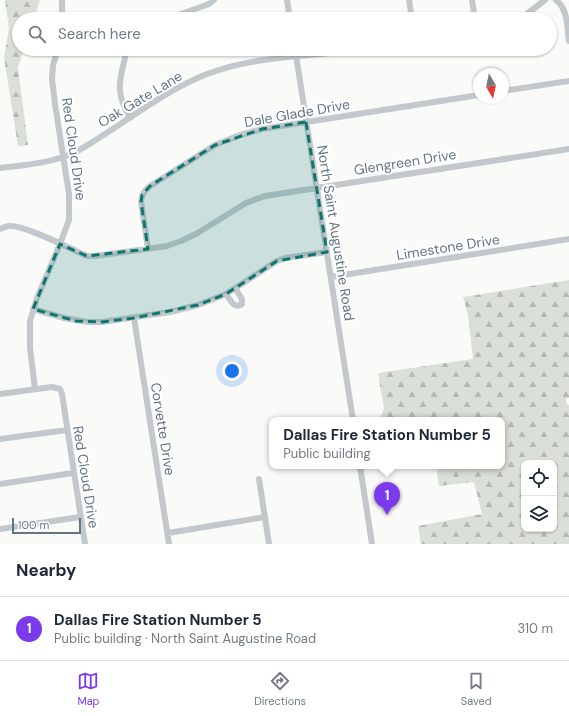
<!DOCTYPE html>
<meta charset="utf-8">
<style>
:root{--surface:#fff;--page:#f6f6f7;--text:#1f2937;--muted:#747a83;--line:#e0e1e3;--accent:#7c3aed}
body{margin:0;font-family:"DM Sans",sans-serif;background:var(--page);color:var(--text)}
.controls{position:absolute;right:12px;bottom:12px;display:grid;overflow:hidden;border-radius:8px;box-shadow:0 1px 3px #0004}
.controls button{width:36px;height:36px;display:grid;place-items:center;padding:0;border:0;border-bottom:1px solid var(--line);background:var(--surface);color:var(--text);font:20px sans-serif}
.compass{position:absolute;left:473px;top:68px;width:36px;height:36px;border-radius:50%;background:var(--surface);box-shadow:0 1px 3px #0004;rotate:171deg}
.scale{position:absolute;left:12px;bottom:10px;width:69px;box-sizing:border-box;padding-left:4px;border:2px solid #657683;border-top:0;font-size:11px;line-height:14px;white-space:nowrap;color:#657683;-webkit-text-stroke:3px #fff;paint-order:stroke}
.you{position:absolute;left:232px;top:371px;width:14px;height:14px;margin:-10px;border:3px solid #fff;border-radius:50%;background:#1a73e8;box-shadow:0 0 0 6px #1a73e833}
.badge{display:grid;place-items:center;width:26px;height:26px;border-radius:50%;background:var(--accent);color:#fff;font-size:13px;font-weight:700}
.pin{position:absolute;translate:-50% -33px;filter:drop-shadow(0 1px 2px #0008)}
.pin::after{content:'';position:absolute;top:21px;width:14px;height:12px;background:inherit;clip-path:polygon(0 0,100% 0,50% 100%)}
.popup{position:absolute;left:269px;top:417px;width:236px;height:52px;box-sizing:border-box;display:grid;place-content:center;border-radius:8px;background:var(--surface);filter:drop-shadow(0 1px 3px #0005);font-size:13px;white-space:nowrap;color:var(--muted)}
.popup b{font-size:15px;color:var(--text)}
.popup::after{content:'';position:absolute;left:50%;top:100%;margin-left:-8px;border:8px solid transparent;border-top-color:var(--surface)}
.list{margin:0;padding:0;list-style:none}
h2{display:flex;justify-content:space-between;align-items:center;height:52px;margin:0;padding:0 16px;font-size:17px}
h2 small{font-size:13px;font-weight:400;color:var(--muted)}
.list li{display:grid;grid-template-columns:26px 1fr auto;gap:12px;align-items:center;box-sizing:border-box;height:64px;padding:0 16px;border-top:1px solid var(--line)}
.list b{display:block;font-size:15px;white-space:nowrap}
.list p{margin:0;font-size:13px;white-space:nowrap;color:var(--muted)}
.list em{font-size:13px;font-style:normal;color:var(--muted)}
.icon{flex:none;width:22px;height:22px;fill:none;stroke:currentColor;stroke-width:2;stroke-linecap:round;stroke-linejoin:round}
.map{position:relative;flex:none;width:569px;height:544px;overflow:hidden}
.search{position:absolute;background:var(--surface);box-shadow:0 1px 3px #0004;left:12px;right:12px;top:12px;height:44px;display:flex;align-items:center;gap:10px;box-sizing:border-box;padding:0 14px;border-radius:22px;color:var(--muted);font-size:15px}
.sheet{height:116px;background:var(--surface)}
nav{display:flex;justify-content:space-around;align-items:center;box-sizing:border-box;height:56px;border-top:1px solid var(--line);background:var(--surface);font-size:11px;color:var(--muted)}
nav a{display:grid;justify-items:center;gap:2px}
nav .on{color:var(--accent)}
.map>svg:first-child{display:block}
.forest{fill:url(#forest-firs);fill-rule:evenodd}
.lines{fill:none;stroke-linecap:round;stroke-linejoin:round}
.minor{stroke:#c3c8cc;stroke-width:6}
.marked{fill:#0f766e;fill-opacity:0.2;stroke:#0f766e;stroke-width:3;stroke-dasharray:8 5;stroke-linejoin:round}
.labels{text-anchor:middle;stroke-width:4;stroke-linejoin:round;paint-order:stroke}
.street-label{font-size:14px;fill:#657683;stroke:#fff}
</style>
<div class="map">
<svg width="569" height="544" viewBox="0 0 569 544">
<defs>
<pattern id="forest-firs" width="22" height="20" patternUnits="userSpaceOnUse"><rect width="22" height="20" fill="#dadfd7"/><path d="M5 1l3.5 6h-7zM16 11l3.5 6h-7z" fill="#b4b9b4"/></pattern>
</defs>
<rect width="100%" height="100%" fill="#fafaf8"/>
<!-- forest -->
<path class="forest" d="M5 0H40L34 19H19V49H24L18 68 28 145 18 146 4 58 9 28Z
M569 280V398L566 399V403L569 405V544H421L418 526 482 514 474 482 439 486 436 466H502V420H379L384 409 378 373 473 359 468 315 463 297ZM524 463H554V529H524Z"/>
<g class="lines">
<!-- minor -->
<path class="minor" d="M62 0V19
M287 0 290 19
M409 0 412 19
M472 0 475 19
M556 0C568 9 567 27 569 41
M167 19 209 4 214 0
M520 19 545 0
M127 49C121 78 113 89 130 118
M295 49 353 420
M503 91 569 81
M0 168C25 165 51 163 74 153 119 128 159 93 207 74 257 55 311 57 362 49
M0 229C3 228 6 226 9 226 23 224 71 249 87 256H96L167 246 181 241 196 234 246 203 265 196 569 149
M148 249 141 202C142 194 144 191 150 186L215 145 240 135 262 129 479 95
M331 277 569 239
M226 294C230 299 234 310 242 304V299L235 288
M33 309 64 318 88 322H102L170 312 198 305 226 294 277 261 285 258 327 252
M134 318 169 544
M35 389 30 348V321L37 298 60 244 69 220V194L55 104 52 79 53 65 58 49
M0 394 52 387 60 389 62 394 85 544
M0 439 67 430
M360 466 372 544
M259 479 269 544
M0 484 73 473
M0 529 80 517
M168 533 265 517"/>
</g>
<!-- marked area -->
<path class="marked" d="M306 122 327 252 277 261 226 294 198 305 134 318 102 322 76 321 33 309 60 244 87 256 148 249 141 202 142 195 150 186 215 145 262 129Z"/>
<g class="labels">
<!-- street labels -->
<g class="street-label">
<text transform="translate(140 99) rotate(-31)" y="5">Oak Gate Lane</text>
<text transform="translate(297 113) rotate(-10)" y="5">Dale Glade Drive</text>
<text transform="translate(74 149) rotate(82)" y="5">Red Cloud Drive</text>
<text transform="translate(405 162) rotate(-9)" y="5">Glengreen Drive</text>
<text transform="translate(336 233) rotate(81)" y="5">North Saint Augustine Road</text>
<text transform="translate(448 247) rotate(-9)" y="5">Limestone Drive</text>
<text transform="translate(163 429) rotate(81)" y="5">Corvette Drive</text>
<text transform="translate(86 477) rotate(81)" y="5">Red Cloud Drive</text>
</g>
</g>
</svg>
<div class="controls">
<button><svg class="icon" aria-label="locate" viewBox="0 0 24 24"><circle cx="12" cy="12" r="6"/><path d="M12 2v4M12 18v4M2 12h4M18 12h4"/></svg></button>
<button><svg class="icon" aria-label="layers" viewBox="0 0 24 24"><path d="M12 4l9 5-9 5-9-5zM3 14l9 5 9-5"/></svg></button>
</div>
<svg class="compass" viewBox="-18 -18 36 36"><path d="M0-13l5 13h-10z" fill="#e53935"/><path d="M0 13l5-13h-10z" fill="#747a83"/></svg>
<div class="scale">100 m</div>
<div class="you"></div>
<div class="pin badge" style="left:387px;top:515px">1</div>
<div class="popup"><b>Dallas Fire Station Number 5</b>Public building</div>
<div class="search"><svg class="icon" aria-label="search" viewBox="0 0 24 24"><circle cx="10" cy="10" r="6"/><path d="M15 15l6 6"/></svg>Search here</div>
</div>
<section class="sheet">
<h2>Nearby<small></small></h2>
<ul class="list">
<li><span class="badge">1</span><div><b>Dallas Fire Station Number 5</b><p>Public building · North Saint Augustine Road</p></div><em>310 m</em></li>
</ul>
</section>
<nav>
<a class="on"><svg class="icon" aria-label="map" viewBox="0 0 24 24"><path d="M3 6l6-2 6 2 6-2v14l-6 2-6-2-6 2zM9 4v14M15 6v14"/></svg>Map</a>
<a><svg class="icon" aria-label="directions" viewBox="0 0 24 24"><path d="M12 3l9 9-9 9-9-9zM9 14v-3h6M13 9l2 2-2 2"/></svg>Directions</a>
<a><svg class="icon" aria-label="saved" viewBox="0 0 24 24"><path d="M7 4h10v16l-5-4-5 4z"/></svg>Saved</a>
</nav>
